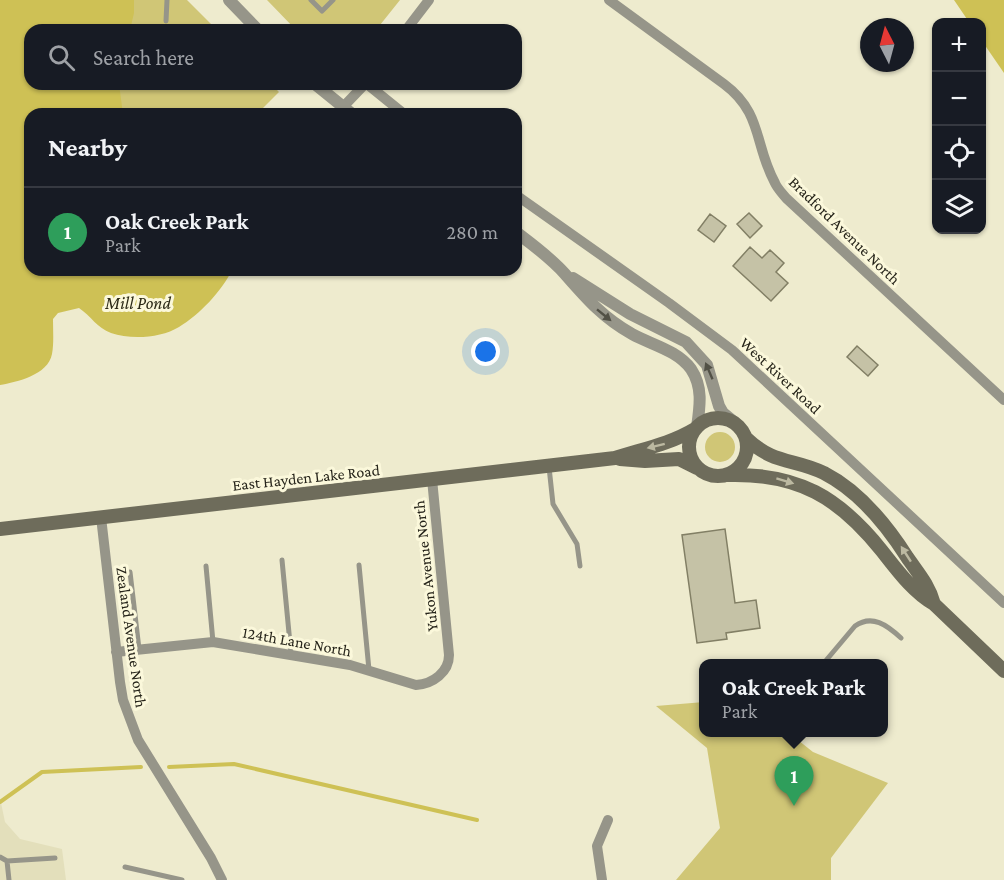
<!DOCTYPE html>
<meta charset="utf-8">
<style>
:root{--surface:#171b24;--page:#242831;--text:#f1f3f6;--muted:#9ea1a6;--line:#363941;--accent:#2563eb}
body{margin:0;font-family:"Crimson Pro",serif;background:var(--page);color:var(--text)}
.controls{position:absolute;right:18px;top:18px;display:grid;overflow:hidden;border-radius:12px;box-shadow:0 2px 4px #0004}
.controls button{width:54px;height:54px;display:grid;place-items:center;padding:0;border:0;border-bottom:2px solid var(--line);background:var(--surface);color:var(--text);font:30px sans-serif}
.compass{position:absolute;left:860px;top:18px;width:54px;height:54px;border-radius:50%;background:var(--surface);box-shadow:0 2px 4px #0004;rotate:354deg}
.you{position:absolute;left:486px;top:352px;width:21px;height:21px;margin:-15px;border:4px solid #fff;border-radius:50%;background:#1a73e8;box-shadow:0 0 0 9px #1a73e833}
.badge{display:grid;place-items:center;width:39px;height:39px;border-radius:50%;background:var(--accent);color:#fff;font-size:20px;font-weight:700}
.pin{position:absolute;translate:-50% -50px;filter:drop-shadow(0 2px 3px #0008)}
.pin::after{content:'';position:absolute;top:32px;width:21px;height:18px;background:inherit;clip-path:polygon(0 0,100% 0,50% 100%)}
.popup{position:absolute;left:699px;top:659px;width:189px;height:78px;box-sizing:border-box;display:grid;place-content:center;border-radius:12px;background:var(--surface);filter:drop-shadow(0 2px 4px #0005);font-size:20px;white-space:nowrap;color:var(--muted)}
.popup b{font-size:22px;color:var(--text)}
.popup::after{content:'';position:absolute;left:50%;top:100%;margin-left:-12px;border:12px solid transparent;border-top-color:var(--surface)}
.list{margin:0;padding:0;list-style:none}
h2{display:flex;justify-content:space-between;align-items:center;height:78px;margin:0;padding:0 24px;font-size:26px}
h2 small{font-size:20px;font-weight:400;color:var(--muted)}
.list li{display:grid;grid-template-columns:39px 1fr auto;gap:18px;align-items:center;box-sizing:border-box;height:90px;padding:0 24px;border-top:2px solid var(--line)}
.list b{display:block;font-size:22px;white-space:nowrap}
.list p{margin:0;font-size:20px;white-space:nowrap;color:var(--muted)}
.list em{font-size:20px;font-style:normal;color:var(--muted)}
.icon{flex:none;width:33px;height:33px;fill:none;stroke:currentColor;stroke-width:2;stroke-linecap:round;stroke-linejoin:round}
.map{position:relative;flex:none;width:1004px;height:880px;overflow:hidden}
.search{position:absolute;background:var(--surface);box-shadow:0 2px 4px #0004;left:24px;top:24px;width:498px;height:66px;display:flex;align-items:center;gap:15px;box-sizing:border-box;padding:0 21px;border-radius:18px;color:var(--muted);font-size:22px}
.panel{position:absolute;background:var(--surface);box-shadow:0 2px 4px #0004;left:24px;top:108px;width:498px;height:168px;border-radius:18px}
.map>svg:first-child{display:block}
.built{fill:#e3dfbb}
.green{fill:#d0c676}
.water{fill:#cec155}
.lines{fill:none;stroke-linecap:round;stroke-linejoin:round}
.stream{stroke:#cec155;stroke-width:4}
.building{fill:#c5c2a6;stroke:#827f65;stroke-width:1.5}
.service{stroke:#969589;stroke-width:5}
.minor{stroke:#969589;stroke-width:10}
.tertiary{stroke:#969589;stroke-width:12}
.secondary{stroke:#6e6c5b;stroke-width:14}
.oneway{fill:#525146}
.oneway2{fill:#bcb9a1}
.labels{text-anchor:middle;stroke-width:6;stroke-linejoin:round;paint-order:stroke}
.street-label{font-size:16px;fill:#252319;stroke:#fbf8db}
.water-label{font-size:18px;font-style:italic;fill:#2c2a17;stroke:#fbf8db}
</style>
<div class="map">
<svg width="1004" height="880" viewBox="0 0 1004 880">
<rect width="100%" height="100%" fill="#eeebce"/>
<!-- built -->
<path class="built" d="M0 798 5 822 20 839 62 849 66 880H0Z"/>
<!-- green -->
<path class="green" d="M0 0H187L217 30H30V84H271L279 92 257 114H30V270L0 368Z
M267 0H400L376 30H296Z
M705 447a15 15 0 1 1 30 0a15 15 0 1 1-30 0Z
M704 702V732L789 733 813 752 888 783 831 858V880H676L720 828 707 748 656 706Z"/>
<!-- water -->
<path class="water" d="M0 0H134V13L130 30H30V84H119L123 114H30V270H232C222 291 199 315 179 327 161 338 131 340 111 333 97 328 91 316 79 308L58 313 53 319C53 331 54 343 52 354 48 375 17 382 0 385Z
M954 0H1004V73L982 41V22H969Z"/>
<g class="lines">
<!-- stream -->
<path class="stream" d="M169 767 234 764 477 820
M0 802 42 772 141 767"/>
</g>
<!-- building -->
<path class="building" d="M749 213 762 226 750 238 737 224Z
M710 214 726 226 714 242 698 230Z
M750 247 762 258 770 250 784 263 776 272 788 283 771 301 733 266Z
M857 346 878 365 868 376 847 357Z
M725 529 735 603 756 600 760 628 726 633 727 639 697 643 682 535Z"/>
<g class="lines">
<!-- service -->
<path class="service" d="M311 0 322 11 333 0
M166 21 167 0
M549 467 553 504 577 544 580 566
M282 560 291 654
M359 565 369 670
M206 566 213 642
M130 572 139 649
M823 664 855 626C872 614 887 625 901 638
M0 857 7 861 9 880
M7 861 55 858
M125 867 182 880"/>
<!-- minor -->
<path class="minor" d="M609 0 724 84C763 113 754 145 775 183 777 188 782 193 786 198L1004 400
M406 30 429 0
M367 84 404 114
M343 107 365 84
M516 195 669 303 732 350 1004 603
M101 517 120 682 123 700 138 740 211 858 222 880
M116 652 213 642 350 665 416 685C433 684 449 672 449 655L432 479
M602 880 597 846 608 820"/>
<!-- tertiary -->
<path class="tertiary" d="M229 0 258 30
M315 84 352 114
M516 232C533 245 551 258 565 274 586 298 603 318 632 334 652 345 677 350 691 369 703 387 700 406 697 427
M573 278 630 314 686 342 707 365 719 406 723 413 734 422"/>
<!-- secondary -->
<path class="secondary" d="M689 447a29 29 0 1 1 58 0a29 29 0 1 1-58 0Z
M746 438C774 465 793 458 824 473 859 491 886 524 907 557 918 573 929 585 934 604
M620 459 645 461 679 459 697 468
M728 475C798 473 839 497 882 551 897 570 913 592 934 604L1004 671
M0 529 615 458C643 449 670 444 695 429"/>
</g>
<!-- one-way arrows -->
<defs><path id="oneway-solid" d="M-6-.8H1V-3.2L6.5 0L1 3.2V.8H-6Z" transform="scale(1.5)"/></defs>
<g class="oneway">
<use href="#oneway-solid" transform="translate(604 315) rotate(39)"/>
<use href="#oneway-solid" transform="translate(709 371) rotate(-113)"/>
</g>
<g class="oneway2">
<use href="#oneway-solid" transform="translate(656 446) rotate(166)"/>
<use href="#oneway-solid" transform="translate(785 481) rotate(17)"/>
<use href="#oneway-solid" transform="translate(906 554) rotate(-123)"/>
</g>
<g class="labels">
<!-- street labels -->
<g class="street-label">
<text transform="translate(845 230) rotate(44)" y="6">Bradford Avenue North</text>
<text transform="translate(781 375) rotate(43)" y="6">West River Road</text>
<text transform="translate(306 477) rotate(-6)" y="6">East Hayden Lake Road</text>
<text transform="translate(425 566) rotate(-96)" y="6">Yukon Avenue North</text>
<text transform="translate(132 637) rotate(82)" y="6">Zealand Avenue North</text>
<text transform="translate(297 641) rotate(10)" y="6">124th Lane North</text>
</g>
<!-- water labels -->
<g class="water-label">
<text x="138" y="309">Mill Pond</text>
</g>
</g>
</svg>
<div class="controls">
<button>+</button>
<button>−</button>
<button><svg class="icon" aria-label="locate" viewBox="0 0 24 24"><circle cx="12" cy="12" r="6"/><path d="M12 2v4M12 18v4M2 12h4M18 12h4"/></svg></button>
<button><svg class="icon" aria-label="layers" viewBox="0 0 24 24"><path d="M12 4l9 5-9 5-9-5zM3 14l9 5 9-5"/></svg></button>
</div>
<svg class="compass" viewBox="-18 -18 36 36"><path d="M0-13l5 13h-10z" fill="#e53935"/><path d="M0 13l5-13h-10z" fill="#9ea1a6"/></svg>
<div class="you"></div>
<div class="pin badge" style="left:794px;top:806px;background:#2e9e5b">1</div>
<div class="popup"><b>Oak Creek Park</b>Park</div>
<div class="search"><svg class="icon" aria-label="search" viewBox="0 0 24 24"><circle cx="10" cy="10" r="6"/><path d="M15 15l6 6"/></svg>Search here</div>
<section class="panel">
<h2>Nearby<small></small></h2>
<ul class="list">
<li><span class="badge" style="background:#2e9e5b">1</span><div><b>Oak Creek Park</b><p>Park</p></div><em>280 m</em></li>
</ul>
</section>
</div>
